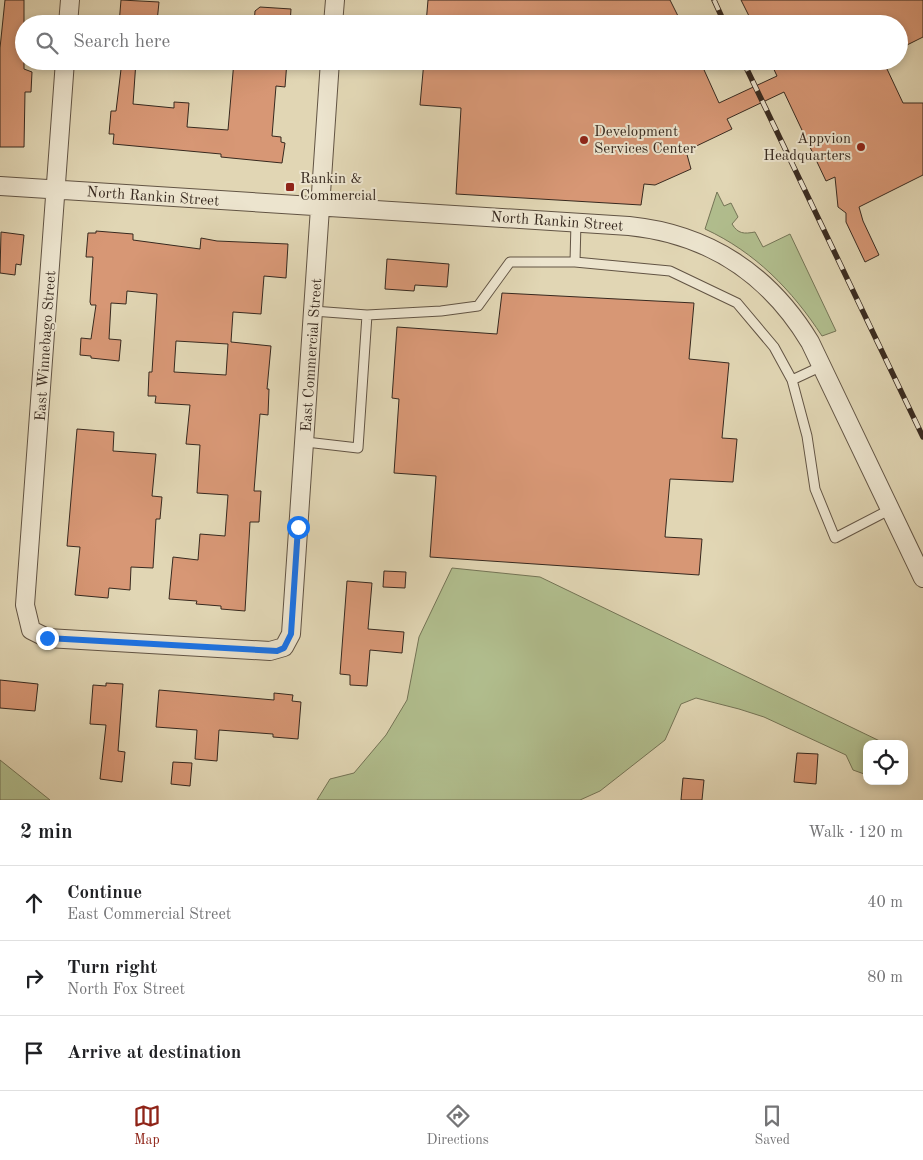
<!DOCTYPE html>
<meta charset="utf-8">
<style>
:root{--surface:#fff;--page:#f2f2f2;--text:#202124;--muted:#757577;--line:#e0e0e0;--accent:#8f2418}
body{margin:0;font-family:"Old Standard TT",serif;background:var(--page);color:var(--text)}
.controls{position:absolute;right:15px;bottom:15px;display:grid;overflow:hidden;border-radius:10px;box-shadow:0 2px 8px #0003}
.controls button{width:45px;height:45px;display:grid;place-items:center;padding:0;border:0;border-bottom:1px solid var(--line);background:var(--surface);color:var(--text);font:25px sans-serif}
.stop{position:absolute;width:15px;height:15px;margin:-11px;border:4px solid #1a73e8;border-radius:50%;background:#fff}
.stop.end{background:#1a73e8;border-color:#fff;box-shadow:0 1px 5px #0008}
.list{margin:0;padding:0;list-style:none}
h2{display:flex;justify-content:space-between;align-items:center;height:65px;margin:0;padding:0 20px;font-size:21px}
h2 small{font-size:16px;font-weight:400;color:var(--muted)}
.list li{display:grid;grid-template-columns:32px 1fr auto;gap:15px;align-items:center;box-sizing:border-box;height:75px;padding:0 20px;border-top:1px solid var(--line)}
.list b{display:block;font-size:19px;white-space:nowrap}
.list p{margin:0;font-size:16px;white-space:nowrap;color:var(--muted)}
.list em{font-size:16px;font-style:normal;color:var(--muted)}
.icon{flex:none;width:28px;height:28px;fill:none;stroke:currentColor;stroke-width:2;stroke-linecap:round;stroke-linejoin:round}
.map{position:relative;flex:none;width:923px;height:800px;overflow:hidden}
.search{position:absolute;background:var(--surface);box-shadow:0 2px 8px #0003;left:15px;right:15px;top:15px;height:55px;display:flex;align-items:center;gap:12px;box-sizing:border-box;padding:0 18px;border-radius:28px;color:var(--muted);font-size:19px}
.sheet{height:290px;background:var(--surface)}
nav{display:flex;justify-content:space-around;align-items:center;box-sizing:border-box;height:70px;border-top:1px solid var(--line);background:var(--surface);font-size:14px;color:var(--muted)}
nav a{display:grid;justify-items:center;gap:2px}
nav .on{color:var(--accent)}
.map>svg:first-child{display:block}
.green{fill:#b1be8e;stroke:#747456}
.building{fill:#d79775;stroke:#37291f;fill-rule:evenodd}
.lines{fill:none;stroke-linecap:round;stroke-linejoin:round}
.lane-casing{stroke:#625444;stroke-width:11}
.street-casing{stroke:#625444;stroke-width:20}
.lane{stroke:#ece4ce;stroke-width:9}
.street{stroke:#ece4ce;stroke-width:18}
.rail-casing{stroke:#37291f;stroke-width:5.5}
.rail{stroke:#ece4ce;stroke-width:4;stroke-dasharray:11;stroke-linecap:butt}
.route{stroke:#1a73e8;stroke-width:6}
.poi-dot{fill:#8f2418;stroke:#ece4ce;stroke-width:2}
.labels{text-anchor:middle;stroke-width:4;stroke-linejoin:round;paint-order:stroke}
.poi-label{font-size:15px;fill:#37291f;stroke:#ece4ce;text-anchor:start}
.street-label{font-size:15px;fill:#37291f;stroke:#ece4ce}
</style>
<div class="map">
<svg width="923" height="800" viewBox="0 0 923 800">
<rect width="100%" height="100%" fill="#e1d6b4"/>
<filter id="stains"><feTurbulence type="fractalNoise" baseFrequency=".004" numOctaves="4"/><feColorMatrix values="0 0 0 0 .2 0 0 0 0 .09 0 0 0 0 .02 0 0 0 .5 -.17"/></filter>
<radialGradient id="worn" r=".72"><stop offset=".6" stop-color="#630" stop-opacity="0"/><stop offset="1" stop-color="#630" stop-opacity=".3"/></radialGradient>
<!-- green -->
<path class="green" d="M717 192 724 206 731 203 738 217 732 224C738 234 744 234 755 232L763 247 790 234 836 331 822 336C792 290 755 252 705 229Z
M452 568 540 577 886 744H867V775L853 770 846 755 764 717 739 709 696 698 681 704 665 740 600 791 580 800H317L330 779 354 773 386 735 407 700 419 637Z
M0 760 50 800H0Z"/>
<!-- building -->
<path class="building" d="M5 0H24V69L32 72 31 92H25L24 147H0V48Z
M121 0 159 2 157 22 119 24Z
M428 0H670L682 24H426Z
M741 0H923V37L899 49V24H753Z
M260 7 291 9 290 24H254L255 11Z
M122 61H136L133 104 174 108V102L189 103 187 127 228 130 234 61H287L285 87 276 86 272 136 281 137V142L285 143 282 163 221 157V154L113 144 114 134H109L111 111H116Z
M424 61H700L719 103 777 76 770 61H869L887 69 903 103H923V175L859 207 863 221 879 255 865 262 846 222V213L838 207 835 177 826 181 784 92 727 119 732 129 686 151 691 169 655 185 644 184 641 205 456 194 461 108 420 105Z
M96 231 133 234V240L200 249 201 238 217 241 288 244 286 278 264 276 261 314 233 312 231 342 271 346 267 389H269L268 415 260 414 254 491H261L259 522H250L245 611 221 609V606L196 604 197 601 169 599 173 557 198 560 200 534 225 536 228 495 197 493 200 445 186 444 190 405 155 403 156 396H148L149 372H152L157 294 127 291 126 304 111 303 109 339 121 340 119 361 91 358V356L80 355 81 338 91 339 96 305H91L90 302 93 257H86L88 233H96ZM176 341 228 344 226 375 174 372Z
M1 232 24 235 21 265 16 264 15 275 0 273Z
M387 259 449 264 447 287 415 285 414 291 385 289Z
M502 293 694 303 689 359 729 363 722 438 737 439 733 482 670 479 665 537 702 539 699 575 430 557 436 476 394 473 399 399 392 398 397 327 497 334Z
M77 429 114 432 113 451 156 454 152 496 162 497 160 519H156L153 568 131 567 130 590 109 588 108 598 75 595 80 547 67 546Z
M384 571 406 572 405 588 383 587Z
M347 581 372 583 368 629 404 632 402 653 370 650 367 686 350 685V675L340 674Z
M0 680 38 684 35 711 0 708Z
M106 683 123 684 118 751 125 752 122 782 100 779 106 725 90 724 93 685 106 686Z
M159 690 274 700V693L293 695 292 701 301 702 298 739 273 737V734L219 730 217 761 195 759 197 730 156 727Z
M797 753 818 754 816 784 794 782Z
M173 762 192 763 190 786 171 784Z
M683 778 704 780 702 800H681Z"/>
<g class="lines">
<defs>
<path id="lane" d="M575 262 670 271 737 303 774 347 792 380 822 366
M367 315 441 311 478 306 510 262H575L576 222
M792 380 807 436 815 489 835 538 891 509
M306 442 358 448 367 315 313 311"/>
<path id="street" d="M68 24 70 0
M333 24 335 0
M65 61 25 605 31 630 47 638 270 651 284 647 291 634 330 61
M0 186 629 226C708 234 769 274 810 342L923 578"/>
</defs>
<!-- lane casing -->
<use href="#lane" class="lane-casing"/>
<!-- street casing -->
<use href="#street" class="street-casing"/>
<!-- lane -->
<use href="#lane" class="lane"/>
<!-- street -->
<use href="#street" class="street"/>
<defs>
<path id="rail" d="M714 0 725 24
M743 61 923 437"/>
</defs>
<!-- rail casing -->
<use href="#rail" class="rail-casing"/>
<!-- rail -->
<use href="#rail" class="rail"/>
</g>
<g class="lines">
<!-- route -->
<path class="route" d="M47 638 277 651 284 648 291 634 298 527"/>
</g>
<!-- markers -->
<g class="poi-dot">
<circle cx="584" cy="140" r="5"/>
<circle cx="861" cy="147" r="5"/>
<rect x="285" y="182" width="10" height="10" rx="2.5"/>
</g>
<g class="labels">
<!-- poi labels -->
<g class="poi-label">
<text x="594" y="136">Development<tspan x="594" dy="17">Services Center</tspan></text>
<text x="851" y="143" text-anchor="end">Appvion<tspan x="851" dy="17">Headquarters</tspan></text>
<text x="300" y="183">Rankin &amp;<tspan x="300" dy="17">Commercial</tspan></text>
</g>
<!-- street labels -->
<g class="street-label">
<text transform="translate(153 196) rotate(4)" y="5">North Rankin Street</text>
<text transform="translate(557 221) rotate(4)" y="5">North Rankin Street</text>
<text transform="translate(45 346) rotate(-86)" y="5">East Winnebago Street</text>
<text transform="translate(311 355) rotate(-86)" y="5">East Commercial Street</text>
</g>
</g>
<rect width="100%" height="100%" filter="url(#stains)"/>
<rect width="100%" height="100%" fill="url(#worn)"/>
</svg>
<div class="controls">
<button><svg class="icon" aria-label="locate" viewBox="0 0 24 24"><circle cx="12" cy="12" r="6"/><path d="M12 2v4M12 18v4M2 12h4M18 12h4"/></svg></button>
</div>
<div class="stop" style="left:298px;top:527px"></div>
<div class="stop end" style="left:47px;top:638px"></div>
<div class="search"><svg class="icon" aria-label="search" viewBox="0 0 24 24"><circle cx="10" cy="10" r="6"/><path d="M15 15l6 6"/></svg>Search here</div>
</div>
<section class="sheet">
<h2>2 min<small>Walk · 120 m</small></h2>
<ul class="list">
<li><svg class="icon" aria-label="ahead" viewBox="0 0 24 24"><path d="M12 20V5M6 11l6-6 6 6"/></svg><div><b>Continue</b><p>East Commercial Street</p></div><em>40 m</em></li>
<li><svg class="icon" aria-label="right" viewBox="0 0 24 24"><path d="M7 20v-9h11M14 6l5 5-5 5"/></svg><div><b>Turn right</b><p>North Fox Street</p></div><em>80 m</em></li>
<li><svg class="icon" aria-label="arrive" viewBox="0 0 24 24"><path d="M6 21V4h12l-3 4 3 4H6"/></svg><div><b>Arrive at destination</b></div></li>
</ul>
</section>
<nav>
<a class="on"><svg class="icon" aria-label="map" viewBox="0 0 24 24"><path d="M3 6l6-2 6 2 6-2v14l-6 2-6-2-6 2zM9 4v14M15 6v14"/></svg>Map</a>
<a><svg class="icon" aria-label="directions" viewBox="0 0 24 24"><path d="M12 3l9 9-9 9-9-9zM9 14v-3h6M13 9l2 2-2 2"/></svg>Directions</a>
<a><svg class="icon" aria-label="saved" viewBox="0 0 24 24"><path d="M7 4h10v16l-5-4-5 4z"/></svg>Saved</a>
</nav>
